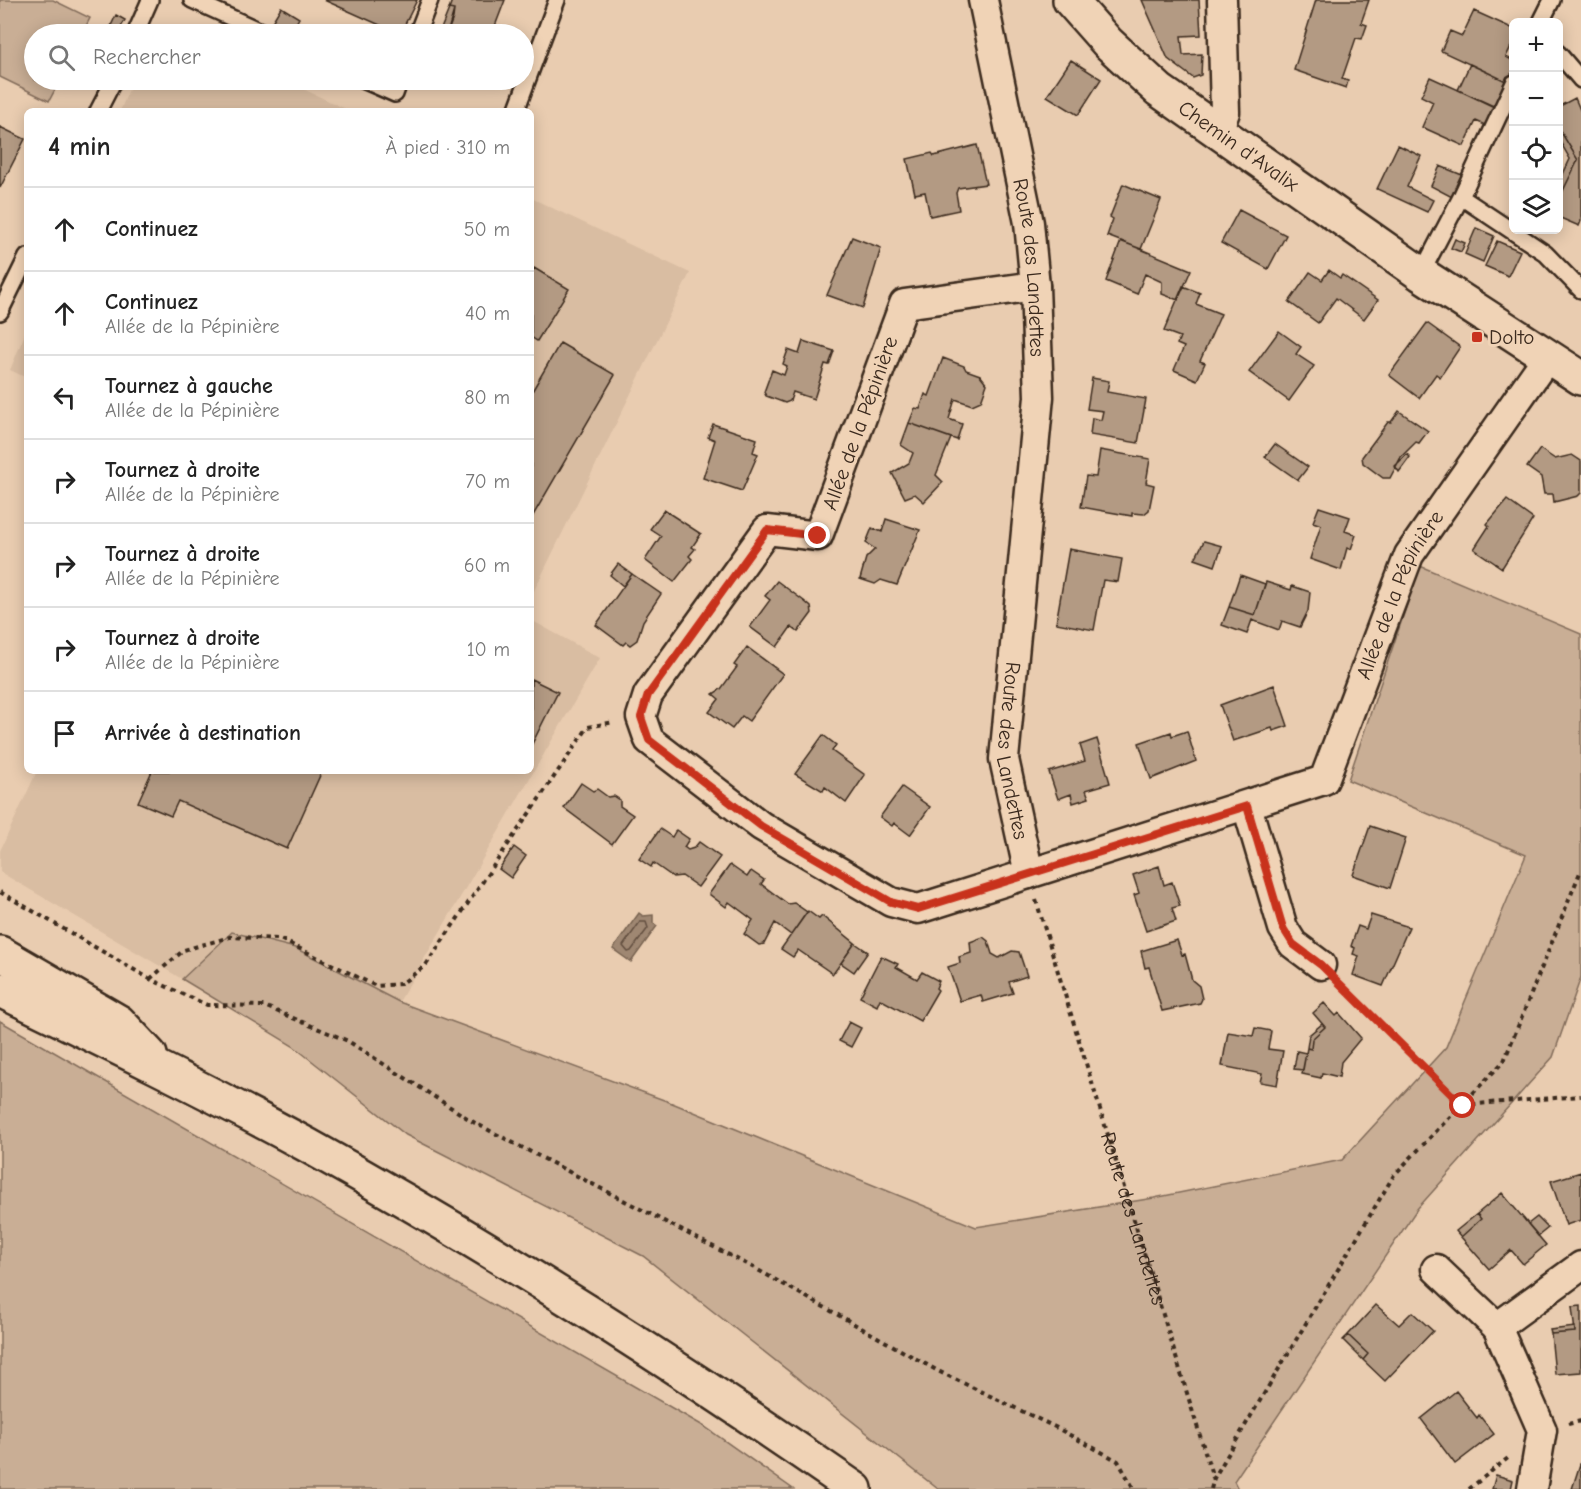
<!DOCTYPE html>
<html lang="fr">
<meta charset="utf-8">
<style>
:root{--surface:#fff;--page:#f2f2f2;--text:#222;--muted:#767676;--line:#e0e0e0}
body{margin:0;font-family:"Comic Neue",sans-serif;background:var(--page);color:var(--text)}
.controls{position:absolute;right:18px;top:18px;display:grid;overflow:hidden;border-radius:9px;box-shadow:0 3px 15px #0003}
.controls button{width:54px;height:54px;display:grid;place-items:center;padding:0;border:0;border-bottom:2px solid var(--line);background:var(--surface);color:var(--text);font:30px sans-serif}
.stop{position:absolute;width:18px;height:18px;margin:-14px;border:4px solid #c8321e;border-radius:50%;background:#fff}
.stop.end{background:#c8321e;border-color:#fff;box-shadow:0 2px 6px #0008}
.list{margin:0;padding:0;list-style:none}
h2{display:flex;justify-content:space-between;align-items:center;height:78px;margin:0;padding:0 24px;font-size:26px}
h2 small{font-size:20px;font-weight:400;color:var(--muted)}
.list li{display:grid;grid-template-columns:39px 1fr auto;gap:18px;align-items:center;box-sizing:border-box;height:84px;padding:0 24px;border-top:2px solid var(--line)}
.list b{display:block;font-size:22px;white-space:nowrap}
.list p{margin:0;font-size:20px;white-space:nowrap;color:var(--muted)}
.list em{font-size:20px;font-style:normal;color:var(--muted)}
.icon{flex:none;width:33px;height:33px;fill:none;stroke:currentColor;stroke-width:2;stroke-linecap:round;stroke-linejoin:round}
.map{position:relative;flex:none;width:1581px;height:1489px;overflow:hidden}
.search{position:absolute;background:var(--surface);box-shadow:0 3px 15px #0003;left:24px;top:24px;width:510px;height:66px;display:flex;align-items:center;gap:15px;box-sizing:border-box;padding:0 21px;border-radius:33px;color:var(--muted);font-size:22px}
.panel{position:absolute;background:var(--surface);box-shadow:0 3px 15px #0003;left:24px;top:108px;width:510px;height:666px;border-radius:9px}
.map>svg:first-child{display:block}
.built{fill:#d9bda2}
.green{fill:#c9ae95;stroke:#826c5a;stroke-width:1.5}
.water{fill:#9f8772;stroke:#776250;stroke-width:1.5}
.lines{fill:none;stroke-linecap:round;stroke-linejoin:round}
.shore{stroke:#634f40;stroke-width:1.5}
.building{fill:#b39a83;stroke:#3b2a1e;stroke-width:1.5}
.lane-casing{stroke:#3b2a1e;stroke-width:20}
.street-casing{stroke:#3b2a1e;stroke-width:33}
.secondary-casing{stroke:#3b2a1e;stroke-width:38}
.path{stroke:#3b2a1e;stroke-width:4;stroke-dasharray:4.5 4.5;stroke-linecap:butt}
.lane{stroke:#f0d3b6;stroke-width:15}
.street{stroke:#f0d3b6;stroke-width:28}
.secondary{stroke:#f0d3b6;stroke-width:33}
.route{stroke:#c8321e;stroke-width:8}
.poi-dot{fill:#c8321e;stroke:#f0d3b6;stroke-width:2}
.labels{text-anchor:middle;stroke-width:6;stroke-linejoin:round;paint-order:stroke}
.street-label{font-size:21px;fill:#3b2a1e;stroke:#f0d3b6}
.poi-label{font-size:21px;fill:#3b2a1e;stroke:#f0d3b6;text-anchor:start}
</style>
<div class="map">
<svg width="1581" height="1489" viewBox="0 0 1581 1489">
<rect width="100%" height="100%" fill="#e9ccb0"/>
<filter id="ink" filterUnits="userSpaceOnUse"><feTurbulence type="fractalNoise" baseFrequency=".0167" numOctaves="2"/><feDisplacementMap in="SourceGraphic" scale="12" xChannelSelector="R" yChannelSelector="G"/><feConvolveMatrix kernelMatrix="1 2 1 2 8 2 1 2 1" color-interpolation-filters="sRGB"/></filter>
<g filter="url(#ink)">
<!-- built -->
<path class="built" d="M133 80H284L350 111H120Z
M531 198 690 273 531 597Z
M27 329V378L10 370Z
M531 620 600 658 399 1002 295 948 232 932 182 979 0 872V851L37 771H531Z"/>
<!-- green -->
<path class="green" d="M0 0H53L90 18 82 34H34V80H60L49 101 0 77Z
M1420 566 1581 634V977L1553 1057 1417 1209 1234 1481 1238 1489H938L643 1256 406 1135 293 1046 182 979 232 932 295 948 399 1002 672 1103 976 1227 1154 1198 1342 1160 1446 1047 1526 855 1348 780Z
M0 1021 705 1427 793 1489H0Z"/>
<!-- water -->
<path class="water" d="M639 913 643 916 653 915V923L657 926 631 962 613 949Z"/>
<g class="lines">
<!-- shore -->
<path class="shore" d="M640 922H646L648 928 631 951 628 952 623 946Z"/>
</g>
<!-- building -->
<path class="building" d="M324 0H417L400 34Z
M452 0H505L492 34H447L453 18 454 10 449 9Z
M1142 0H1199L1201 35 1181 36 1183 55 1202 54 1201 75 1193 78 1168 59Z
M1316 0H1369L1361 23 1367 25 1362 39 1356 38 1342 79 1348 81 1346 88 1294 70Z
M281 7 299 18 290 34H283L269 27Z
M449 9 454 10 447 34H439Z
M1474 11 1514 29V40L1506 57 1514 61V70L1508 82 1441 51 1450 31 1462 36Z
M116 15 125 20 117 34H110L112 31 109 30Z
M1071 60 1101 79 1078 115 1047 96Z
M1470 64 1506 81 1494 107 1458 90Z
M1430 77 1496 107 1487 126 1476 121 1464 146 1422 127 1433 102 1421 96Z
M1575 98 1581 112V221L1579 226 1558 217V201L1578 160 1558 127V107Z
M0 127 25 139 0 188Z
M1558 127 1578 160 1558 201V185L1570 159 1558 138Z
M977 145 986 184 958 188 956 193 959 210 930 216 925 192 915 194 907 159 932 153 934 156Z
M1398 145 1421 156 1407 187 1433 200 1427 212 1377 189Z
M1440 166 1462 175 1452 197 1431 186Z
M1123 184 1161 200 1141 249 1107 236 1113 219 1110 217Z
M1239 210 1286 235 1268 269 1221 243Z
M1476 228 1494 236 1483 262 1465 254Z
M852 237 881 248 863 308 827 295Z
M1455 239 1465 243 1461 252 1451 248Z
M1121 241 1191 270 1178 300 1162 294V282L1145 274 1137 294 1106 281Z
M1497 241 1520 251 1508 276 1485 266Z
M534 268 569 289 537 341 531 337V273Z
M1329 270 1340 278 1342 275 1378 300 1364 319 1336 298 1318 323 1289 302 1310 272 1322 280Z
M1183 286 1200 293 1196 304 1221 314 1200 361 1205 363 1197 380 1174 370 1184 347 1177 344 1180 337 1164 331Z
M1427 323 1460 347 1440 377 1436 374 1419 398 1389 375Z
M1279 331 1301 347 1296 354 1314 366 1289 401 1249 372Z
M803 341 834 351 829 365 825 364 814 399 793 392 790 401 785 403 766 396 764 392 772 370 784 375 787 366 783 364 788 350 799 354Z
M560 343 615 375 531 519V393Z
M943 358 964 366 966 370 980 375 987 384 981 401 972 405 955 399 949 419 962 424 957 440 909 423 915 408 920 409 925 394 929 396Z
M1092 378 1109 381 1107 392 1146 399 1138 443 1090 435 1092 418 1101 420 1103 411 1087 409Z
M1399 411 1428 431 1419 443 1416 442 1401 457 1390 478H1383L1363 463 1362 457 1388 422H1391Z
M909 423 951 438 936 475 943 482 924 502 915 494 905 498 892 473 909 463 913 453 901 445Z
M713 424 757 439 753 452 758 454 742 491 703 478 715 440 708 437Z
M1275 444 1308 467 1298 480 1265 457Z
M1540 449 1555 459 1572 455 1581 461V493L1578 496 1554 502 1553 494H1544L1541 477 1527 467Z
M1100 450 1150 459 1146 483 1154 485 1149 510 1144 514 1132 513V516L1081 507 1086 476 1096 477Z
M1407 454 1410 457 1399 472 1395 466Z
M1507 500 1533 519 1502 568 1474 549 1489 526 1487 524Z
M1319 507 1350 517 1345 531 1356 535 1351 549 1347 548 1341 570 1310 559 1321 525 1313 522Z
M664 510 701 534 692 547 695 549 689 556 692 559 674 582 645 560 661 536 650 529Z
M886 519 920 530 897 585 881 580 875 584 860 579 866 558 875 549 866 543 872 528 882 532Z
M1204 541 1222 546 1215 566 1195 559Z
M1069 549 1122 559 1118 582 1103 580 1094 630 1056 623Z
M618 564 632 574 623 586 610 575Z
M632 574 661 594 643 621 637 640 630 645 626 642 623 645 596 625Z
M1240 575 1265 584 1255 615 1229 607Z
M777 581 804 601 811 607 812 613 798 632 791 627 777 647 750 627 770 600 765 596Z
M1266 582 1291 590 1292 586 1310 592 1308 611 1300 627 1282 621 1279 630 1252 620 1247 634 1222 625 1229 607 1255 615Z
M747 647 783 674 749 721 742 716 732 729 709 712 719 699 713 694 721 689 737 667 734 665Z
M531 679 558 692 531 746Z
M1274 685 1288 726 1273 731 1272 728 1233 741 1220 705Z
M1187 731 1196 761 1151 779 1139 743 1171 732 1172 736Z
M823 735 836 745 832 751 865 775 846 803 825 787 823 791 795 774Z
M1097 739 1110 783 1086 790 1089 798 1073 803 1071 794 1058 799 1049 772 1085 761 1080 745Z
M152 771H322L287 849 178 801 171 816 138 802Z
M581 783 593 791 597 789 608 797 614 796 620 800V806L633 815 612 844 564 808Z
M902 787 930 807 910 835 894 823 892 826 880 817Z
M1370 826 1406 838 1390 888 1353 875Z
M660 829 672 837 676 830 689 839 684 847 688 850 694 848 699 842 720 857 698 887 682 876 673 877 653 863 651 867 639 859Z
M514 847 526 856 511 878 499 869Z
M730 865 747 877 751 871 764 880 761 884 788 904 794 903 807 912 791 935 775 923 764 944 759 945 744 934 753 920 729 902 726 907 709 894Z
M1159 866 1164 885 1172 882 1180 906 1172 908 1176 921 1146 931 1134 895 1139 893 1133 875Z
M808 911 819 919 822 916 855 943 833 974 798 950 793 957 781 949Z
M1371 915 1409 927 1383 986 1353 975 1359 956 1353 954 1355 948 1351 946 1358 926 1366 929Z
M983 937 988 941 992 954 999 958 1012 951 1019 952 1027 976 1009 982 1013 993 983 1002 981 995 960 1001 948 967 960 963 959 957 971 953 970 942Z
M1177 940 1182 955 1185 954 1192 980 1199 986 1202 999 1200 1003 1162 1011 1149 967 1145 968 1141 951Z
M855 943 868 952 854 972 841 963Z
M881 956 898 964 896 967 917 979 922 972 939 981 936 988 938 990 920 1021 880 999 877 1006 860 997Z
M1324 1003 1336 1016 1339 1013 1361 1038 1341 1062 1339 1077 1322 1073 1321 1078 1302 1074 1307 1048 1311 1049 1312 1039 1325 1027 1313 1013Z
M849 1022 861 1028 851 1047 839 1041Z
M1322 1024 1325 1027 1312 1039 1311 1049 1307 1048 1309 1035Z
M1255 1028 1271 1031 1268 1049 1283 1051 1277 1085 1260 1082 1262 1074 1222 1066 1228 1032 1253 1036Z
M1297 1051 1306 1053 1303 1070 1294 1069Z
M1581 1172V1220L1566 1225 1551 1181Z
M1502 1193 1546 1245 1523 1264 1511 1250 1489 1269 1461 1237 1481 1219 1477 1214Z
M1477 1214 1481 1219 1461 1237 1456 1231Z
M1537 1217 1548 1228 1538 1236 1528 1224Z
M1376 1305 1399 1325 1412 1312 1433 1331 1385 1381 1363 1360 1368 1354 1348 1335Z
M1581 1306V1372L1555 1374 1551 1334 1575 1332 1572 1307Z
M1575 1327V1332L1551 1334 1550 1330Z
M1348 1335 1368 1354 1363 1360 1343 1340Z
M1456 1391 1477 1418 1479 1415 1494 1434 1455 1464 1421 1419Z
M1581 1461V1489H1572Z
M1496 1475 1513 1480 1511 1489H1492Z"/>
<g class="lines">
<defs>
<path id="lane" d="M192 0 267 34
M1541 22 1552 0
M135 34 150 0
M417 34 430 0
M1558 53 1581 80
M363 80 395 94 400 80
M98 111 114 80
M516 111 557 0
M1461 197 1545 253 1581 290
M1421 274 1461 197 1514 83
M0 312 27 257"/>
<g id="street">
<path id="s2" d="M983 0 1029 223 1035 286 1039 397 1004 759 1029 874"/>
<path d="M1217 133 1225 112 1222 0"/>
<path id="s3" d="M1035 286 904 304 818 536 767 530 648 695 641 717 649 740 761 826 891 902 918 909 1324 780 1409 555 1548 356"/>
<path d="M1247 806 1283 928 1293 944 1321 965"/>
<path d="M1436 1269 1497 1327"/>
<path d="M1532 1489 1542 1430 1497 1327 1581 1266"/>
</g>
<g id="secondary">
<path id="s4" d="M1070 0 1108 43 1159 90 1421 274 1581 378"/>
<path d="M0 953 119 1022 150 1055"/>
<path d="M0 990C103 1040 206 1090 307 1145 495 1249 678 1366 855 1489"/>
</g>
</defs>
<!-- lane casing -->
<use href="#lane" class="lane-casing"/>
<!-- street casing -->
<use href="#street" class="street-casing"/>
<!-- secondary casing -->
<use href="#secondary" class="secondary-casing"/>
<!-- path -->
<g class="path">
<path d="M0 892 150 979 207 1005 264 1006 348 1041 475 1123 758 1270 938 1371 1055 1427 1118 1461 1134 1489"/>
<path id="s1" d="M1036 900 1213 1478"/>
<path d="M150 979 184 950 230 937 280 939 376 986 401 984 426 965 588 727 614 722"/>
<path d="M1341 985 1463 1105 1581 1096"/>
<path d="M1568 1424 1581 1421"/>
<path d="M1211 1489 1214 1478 1394 1175 1504 1061 1581 870"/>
<path d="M1469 1489 1508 1458"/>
</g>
<!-- lane -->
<use href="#lane" class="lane"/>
<!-- street -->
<use href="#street" class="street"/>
<!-- secondary -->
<use href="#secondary" class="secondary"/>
</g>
</g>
<g class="lines" filter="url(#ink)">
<!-- route -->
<path class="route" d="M818 536 767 530 648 695 641 717 649 740 761 826 891 902 918 909 1247 806 1283 928 1293 944 1321 965 1463 1106"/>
</g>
<!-- markers -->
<rect class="poi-dot" x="1471" y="331" width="12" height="12" rx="3"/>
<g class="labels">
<!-- street labels -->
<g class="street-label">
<text dy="7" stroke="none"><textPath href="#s4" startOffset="224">Chemin d'Avalix</textPath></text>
<text dy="7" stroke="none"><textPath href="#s2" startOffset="272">Route des Landettes</textPath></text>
<text transform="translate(860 423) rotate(-70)" y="7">Allée de la Pépinière</text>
<text dy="7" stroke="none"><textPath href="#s3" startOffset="1628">Allée de la Pépinière</textPath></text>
<text dy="7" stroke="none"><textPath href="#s2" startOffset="758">Route des Landettes</textPath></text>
<text dy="7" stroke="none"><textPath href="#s1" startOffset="333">Route des Landettes</textPath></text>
</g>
<!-- poi labels -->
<g class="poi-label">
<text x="1489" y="344">Dolto</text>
</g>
</g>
</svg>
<div class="controls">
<button>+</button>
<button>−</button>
<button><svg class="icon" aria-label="locate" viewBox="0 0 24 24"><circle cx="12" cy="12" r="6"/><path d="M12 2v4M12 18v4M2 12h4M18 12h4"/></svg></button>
<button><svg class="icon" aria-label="layers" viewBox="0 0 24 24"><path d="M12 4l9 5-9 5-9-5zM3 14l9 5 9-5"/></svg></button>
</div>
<div class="stop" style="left:1463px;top:1106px"></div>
<div class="stop end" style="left:818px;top:536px"></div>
<div class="search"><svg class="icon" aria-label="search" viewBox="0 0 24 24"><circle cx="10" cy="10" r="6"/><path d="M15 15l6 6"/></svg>Rechercher</div>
<section class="panel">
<h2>4 min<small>À pied · 310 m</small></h2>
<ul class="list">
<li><svg class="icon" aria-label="ahead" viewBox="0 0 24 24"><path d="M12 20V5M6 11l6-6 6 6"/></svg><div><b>Continuez</b></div><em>50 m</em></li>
<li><svg class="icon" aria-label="ahead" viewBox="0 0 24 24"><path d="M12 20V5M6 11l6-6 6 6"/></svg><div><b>Continuez</b><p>Allée de la Pépinière</p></div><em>40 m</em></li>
<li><svg class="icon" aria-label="left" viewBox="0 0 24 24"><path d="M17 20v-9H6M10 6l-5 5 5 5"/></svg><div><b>Tournez à gauche</b><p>Allée de la Pépinière</p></div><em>80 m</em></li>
<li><svg class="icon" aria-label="right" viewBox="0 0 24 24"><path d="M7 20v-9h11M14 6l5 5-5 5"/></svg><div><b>Tournez à droite</b><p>Allée de la Pépinière</p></div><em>70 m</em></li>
<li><svg class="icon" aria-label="right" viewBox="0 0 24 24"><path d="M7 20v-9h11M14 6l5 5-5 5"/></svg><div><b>Tournez à droite</b><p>Allée de la Pépinière</p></div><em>60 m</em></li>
<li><svg class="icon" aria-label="right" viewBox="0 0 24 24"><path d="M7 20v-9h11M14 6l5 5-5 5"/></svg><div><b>Tournez à droite</b><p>Allée de la Pépinière</p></div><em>10 m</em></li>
<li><svg class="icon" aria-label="arrive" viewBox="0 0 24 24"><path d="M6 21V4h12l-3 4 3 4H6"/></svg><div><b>Arrivée à destination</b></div></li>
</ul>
</section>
</div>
